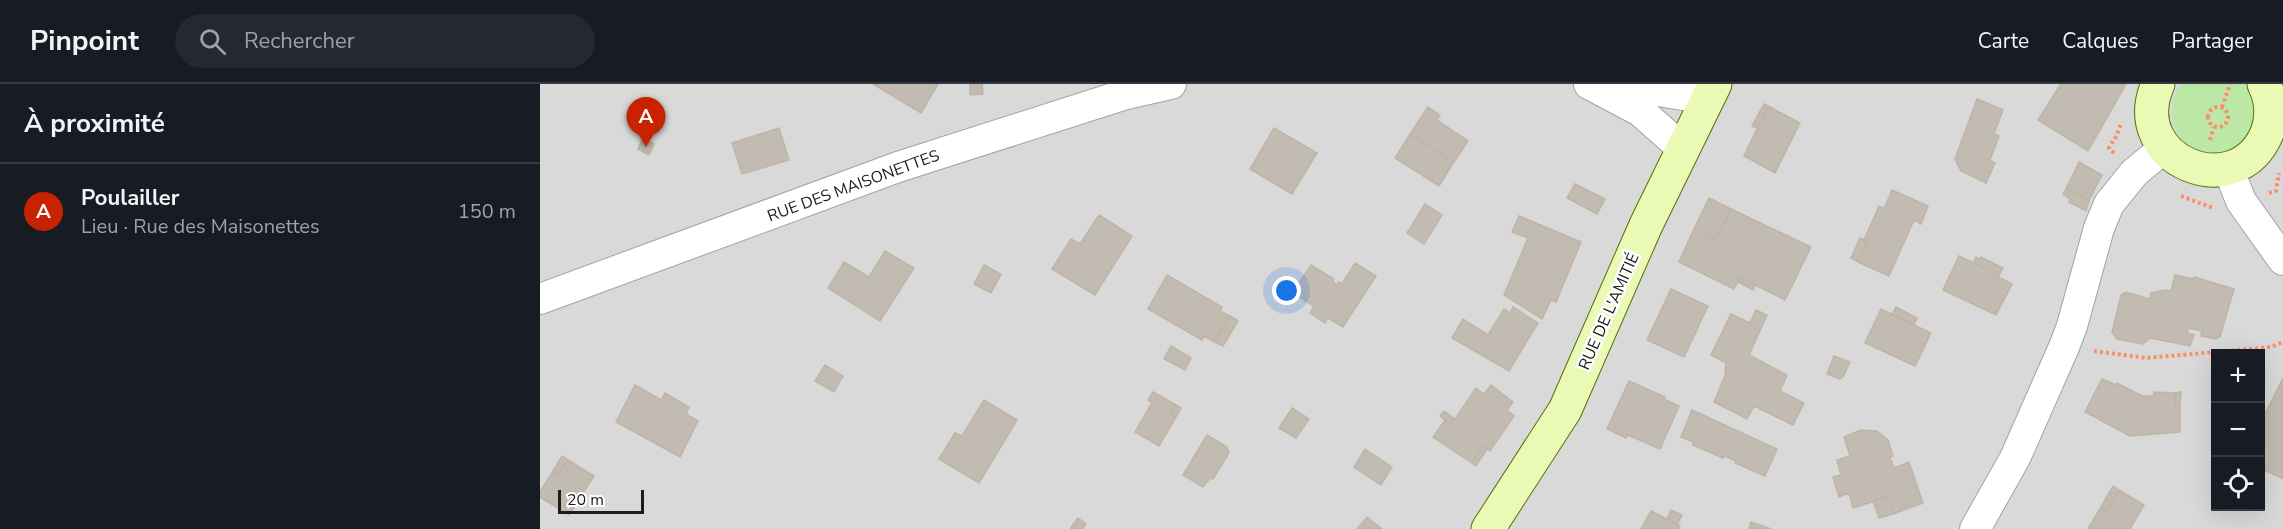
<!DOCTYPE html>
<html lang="fr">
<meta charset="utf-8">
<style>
:root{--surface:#171b24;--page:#242831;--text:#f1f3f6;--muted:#9ea1a6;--line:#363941;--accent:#c82301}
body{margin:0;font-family:"Nunito Sans",sans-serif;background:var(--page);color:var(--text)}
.controls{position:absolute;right:18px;bottom:18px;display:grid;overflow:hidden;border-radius:0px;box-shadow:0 6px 24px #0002}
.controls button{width:54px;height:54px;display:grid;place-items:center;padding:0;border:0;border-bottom:2px solid var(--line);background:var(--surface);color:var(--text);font:30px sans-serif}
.scale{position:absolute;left:18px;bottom:15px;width:86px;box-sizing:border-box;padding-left:6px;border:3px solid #1c1c1c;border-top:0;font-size:16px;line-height:21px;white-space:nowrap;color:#1c1c1c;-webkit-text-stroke:4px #fff;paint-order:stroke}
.you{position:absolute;left:747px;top:207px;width:21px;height:21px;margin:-15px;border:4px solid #fff;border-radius:50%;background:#1a73e8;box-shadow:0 0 0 9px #1a73e833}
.badge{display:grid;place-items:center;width:39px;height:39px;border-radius:50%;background:var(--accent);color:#fff;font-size:20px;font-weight:700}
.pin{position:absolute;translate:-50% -50px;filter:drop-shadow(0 2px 3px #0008)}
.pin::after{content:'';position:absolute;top:32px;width:21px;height:18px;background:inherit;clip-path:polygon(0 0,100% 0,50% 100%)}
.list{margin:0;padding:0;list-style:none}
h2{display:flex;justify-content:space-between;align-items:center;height:78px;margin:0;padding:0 24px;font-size:26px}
h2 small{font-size:20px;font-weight:400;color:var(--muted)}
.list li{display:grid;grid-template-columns:39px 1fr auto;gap:18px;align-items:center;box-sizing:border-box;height:96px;padding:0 24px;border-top:2px solid var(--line)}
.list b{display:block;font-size:22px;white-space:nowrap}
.list p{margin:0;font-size:20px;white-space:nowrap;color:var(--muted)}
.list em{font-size:20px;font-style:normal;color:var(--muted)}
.icon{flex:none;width:33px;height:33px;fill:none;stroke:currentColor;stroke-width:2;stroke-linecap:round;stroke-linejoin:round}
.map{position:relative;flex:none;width:1743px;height:445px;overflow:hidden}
header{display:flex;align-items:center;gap:36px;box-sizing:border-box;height:84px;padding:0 30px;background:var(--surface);border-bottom:2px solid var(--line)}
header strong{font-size:28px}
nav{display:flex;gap:33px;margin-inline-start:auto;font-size:21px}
.search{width:420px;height:54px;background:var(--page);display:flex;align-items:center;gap:15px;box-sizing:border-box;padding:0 21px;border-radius:33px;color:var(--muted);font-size:22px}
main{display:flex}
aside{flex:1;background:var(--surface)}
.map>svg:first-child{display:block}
.residential{fill:#dad9d9;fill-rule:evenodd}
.grass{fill:#bce8a7}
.building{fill:#c2bbb1;stroke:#bfb5a4;stroke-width:1.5}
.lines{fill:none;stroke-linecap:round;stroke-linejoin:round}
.street-casing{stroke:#a3a3a3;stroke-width:32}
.secondary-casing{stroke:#537105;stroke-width:35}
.path{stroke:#f98f67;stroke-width:4;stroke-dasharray:3 3;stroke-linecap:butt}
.street{stroke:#fff;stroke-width:30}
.secondary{stroke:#eaf9b4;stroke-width:33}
.labels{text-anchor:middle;stroke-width:5;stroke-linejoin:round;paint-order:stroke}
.street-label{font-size:16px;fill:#1c1c1c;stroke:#fff}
</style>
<header>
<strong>Pinpoint</strong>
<div class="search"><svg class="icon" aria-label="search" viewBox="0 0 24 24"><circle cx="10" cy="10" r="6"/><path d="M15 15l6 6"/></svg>Rechercher</div>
<nav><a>Carte</a><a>Calques</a><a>Partager</a></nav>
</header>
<main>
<aside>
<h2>À proximité<small></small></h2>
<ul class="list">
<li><span class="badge">A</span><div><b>Poulailler</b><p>Lieu · Rue des Maisonettes</p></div><em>150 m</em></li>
</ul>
</aside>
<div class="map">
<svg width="1743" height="445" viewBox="0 0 1743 445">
<rect width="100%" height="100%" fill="#eeece2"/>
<!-- residential -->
<path class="residential" d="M0 0H1743V445H0ZM1676 270H1720V422H1676Z"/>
<!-- grass -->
<path class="grass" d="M1641 0H1708C1716 12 1717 20 1715 35 1713 46 1710 50 1702 58 1664 95 1610 43 1641 0Z"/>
<!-- building -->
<path class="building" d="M333 0H398L381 29Z
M430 0H442L443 10 430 11Z
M1521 0H1586L1548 67 1498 36Z
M1437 15 1463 26 1454 50 1459 52 1450 76 1455 79 1446 99 1421 87 1415 75Z
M1224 20 1228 22 1218 44 1212 42Z
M1228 22 1260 39 1235 89 1204 72Z
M888 23 900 31 897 36 928 57 914 78 870 50Z
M239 44 249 76 202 90 192 59Z
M734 44 777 69 752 110 710 85Z
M870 50 914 78 899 102 855 74Z
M103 54 114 60 109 71 98 65Z
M1539 78 1562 91 1549 116 1527 103Z
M1035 100 1065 115 1057 130 1027 114Z
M1527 103 1549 116 1546 127 1529 118 1530 115 1523 110Z
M1352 106 1388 122 1381 140 1374 136 1349 192 1318 178 1327 157 1324 156 1339 122 1344 125Z
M1169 114 1191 125 1176 155 1154 145Z
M885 120 902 131 884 160 867 149Z
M1191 125 1271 163 1245 216 1200 193 1194 205 1139 178 1154 145 1176 155Z
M559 131 592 152 555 211 512 185 531 155 540 160Z
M979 132 1041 158 1016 218 1011 216 1002 235 964 211 988 154 972 148Z
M1320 154 1327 157 1318 178 1311 174Z
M345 167 374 184 340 237 288 204 304 178 329 193Z
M1419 172 1447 185 1446 187 1472 200 1456 231 1403 206Z
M1436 173 1440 175 1441 173 1463 184 1458 193 1446 187 1447 185 1434 179Z
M815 179 836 192 803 243 788 234 785 239 770 229 774 222 753 209 771 181 794 195 793 198 797 201 799 198 802 200Z
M444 181 461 190 451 209 434 200Z
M627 191 682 223 680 227 690 232 674 258 664 252 662 256 608 225Z
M1635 191 1654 195V193L1694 205 1680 253 1674 255 1661 252 1662 247 1648 244 1647 249 1654 251 1650 262 1610 254 1603 260 1577 255 1572 248 1581 211 1586 208 1610 215 1611 209 1625 206 1631 207Z
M1200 193 1215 201 1213 206 1198 198Z
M1131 205 1168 222 1144 273 1107 256Z
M973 223 998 239 969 287 912 254 923 235 948 251 964 225 970 229Z
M1356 223 1377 234 1374 241 1352 231Z
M1341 225 1391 249 1375 282 1325 259Z
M1216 226 1227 231 1209 271 1247 291 1240 307 1264 319 1253 341 1214 322 1207 335 1174 318 1185 292 1186 279 1171 271 1191 230 1210 239Z
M690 232 698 237 683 262 674 258Z
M631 262 651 274 645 286 624 275Z
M1294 272 1310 278 1303 293 1300 295 1287 290Z
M285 281 303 292 294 308 275 297Z
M1743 294V395L1720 384V340Z
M1562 295 1576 301 1577 299 1602 312H1614V308L1635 309V322H1640V348L1590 352 1545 328Z
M1089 297 1125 313 1124 315 1139 322 1120 365 1088 351 1086 354 1067 345Z
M95 301 121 316 125 309 149 323 146 330 158 337 140 373 76 338Z
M951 301 973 318 967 326 974 332 950 367 943 362 932 379 893 353 905 336 911 341 936 304 944 310Z
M613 308 636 321 630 330 636 333 619 362 595 348 612 319 608 316Z
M1641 308 1640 322H1635V309Z
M444 316 477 336 439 399 399 375 415 349 422 352Z
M636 321 641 324 636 333 630 330Z
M752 324 769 335 756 354 739 344Z
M1152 326 1237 365 1225 392 1195 379 1196 377 1185 372 1183 374 1153 361V358L1141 353Z
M904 327 915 335 911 341 900 332Z
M1321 346 1337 347 1348 356 1353 372 1350 373 1354 384 1369 378 1383 419 1353 430 1347 413 1313 424 1309 409 1299 413 1293 393 1301 391 1297 376 1310 372 1304 353Z
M667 351 687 363 689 369 673 395 670 394 663 403 643 391Z
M943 362 947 365 936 382 932 379Z
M825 365 852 383 841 401 814 383Z
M22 372 28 376 17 392 12 389Z
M28 376 54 392 29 431 0 413V408L12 389 17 392Z
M1573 402 1579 406 1567 427 1561 423Z
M1579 406 1604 421 1590 445H1548L1561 423 1567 427Z
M1347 413 1353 430 1339 434 1333 417Z
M1131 426 1142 431 1137 441 1127 435Z
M1111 427 1140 442 1138 445H1101Z
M827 433 842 445H817Z
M538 434 546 440 543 445H530Z
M1211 438 1231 445H1209Z"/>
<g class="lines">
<defs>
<path id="street" d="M1049 0 1100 27 1143 65
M1075 0 1167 15
M1688 84 1701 117 1743 176
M0 215 358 83 583 11 631 0
M1435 445 1475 374 1524 263 1532 242 1559 144 1569 120 1594 89 1624 64"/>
<path id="secondary" d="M1618 0C1584 77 1697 122 1727 49 1733 32 1732 16 1724 0
M948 445 1025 326 1106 141 1175 0"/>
</defs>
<!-- street casing -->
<use href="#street" class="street-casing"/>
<!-- secondary casing -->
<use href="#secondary" class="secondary-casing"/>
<!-- path -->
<path class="path" d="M1668 33a10 10 0 1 1 20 0a10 10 0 1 1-20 0Z
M1682 23 1690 0
M1670 56 1674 43
M1574 69 1569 64 1577 51 1581 39
M1729 109 1736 107 1739 89
M1641 112 1673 124
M1554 267 1606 274 1731 263 1743 258"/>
<!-- street -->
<use href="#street" class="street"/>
<!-- secondary -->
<use href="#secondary" class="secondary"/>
</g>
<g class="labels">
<!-- street labels -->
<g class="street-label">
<text transform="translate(313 101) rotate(-20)" y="6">RUE DES MAISONETTES</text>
<text transform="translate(1068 227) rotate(-66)" y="6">RUE DE L'AMITIÉ</text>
</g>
</g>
</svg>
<div class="controls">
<button>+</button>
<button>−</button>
<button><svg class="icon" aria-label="locate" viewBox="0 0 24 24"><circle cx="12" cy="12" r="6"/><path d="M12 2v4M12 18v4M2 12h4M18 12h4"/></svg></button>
</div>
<div class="scale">20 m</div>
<div class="you"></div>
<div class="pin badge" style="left:106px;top:63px">A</div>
</div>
</main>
